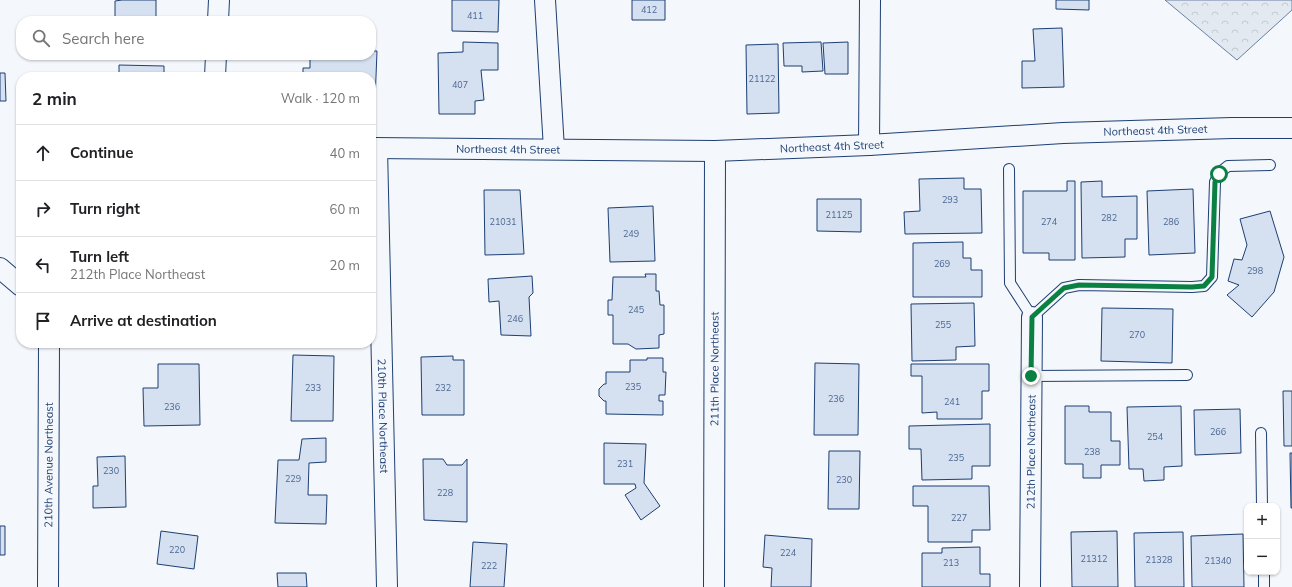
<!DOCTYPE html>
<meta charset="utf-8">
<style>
:root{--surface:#fff;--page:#f6f6f6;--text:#202124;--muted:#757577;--line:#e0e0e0}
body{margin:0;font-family:Mulish,sans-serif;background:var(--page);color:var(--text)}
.controls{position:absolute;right:12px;bottom:12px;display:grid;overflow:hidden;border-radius:8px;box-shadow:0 1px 3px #0004}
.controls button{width:36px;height:36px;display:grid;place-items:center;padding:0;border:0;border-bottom:1px solid var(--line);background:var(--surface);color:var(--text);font:20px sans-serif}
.stop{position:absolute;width:12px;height:12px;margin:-9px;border:3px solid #0b8043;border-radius:50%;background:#fff}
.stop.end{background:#0b8043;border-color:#fff;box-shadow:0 1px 4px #0008}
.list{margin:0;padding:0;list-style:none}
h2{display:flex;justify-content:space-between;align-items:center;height:52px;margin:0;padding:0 16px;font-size:17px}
h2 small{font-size:13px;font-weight:400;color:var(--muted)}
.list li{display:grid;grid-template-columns:26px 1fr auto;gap:12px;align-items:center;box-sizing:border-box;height:56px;padding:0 16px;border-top:1px solid var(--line)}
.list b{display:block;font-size:15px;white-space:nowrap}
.list p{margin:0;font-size:13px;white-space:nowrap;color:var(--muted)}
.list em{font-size:13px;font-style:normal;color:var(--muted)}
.icon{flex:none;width:22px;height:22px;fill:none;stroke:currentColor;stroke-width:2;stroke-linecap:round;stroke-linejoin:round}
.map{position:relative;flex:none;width:1292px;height:587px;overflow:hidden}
.search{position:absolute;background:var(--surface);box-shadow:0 1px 3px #0004;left:16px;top:16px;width:360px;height:44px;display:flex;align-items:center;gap:10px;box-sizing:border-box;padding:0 14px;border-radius:16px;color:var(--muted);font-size:15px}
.panel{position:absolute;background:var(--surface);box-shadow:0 1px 3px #0004;left:16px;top:72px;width:360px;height:276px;border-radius:16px}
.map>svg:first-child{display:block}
.forest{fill:url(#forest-crowns);stroke:#687fa3}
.building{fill:#d5e0f0;stroke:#1d3f73}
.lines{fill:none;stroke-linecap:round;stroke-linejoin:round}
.lane-casing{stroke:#1d3f73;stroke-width:12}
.street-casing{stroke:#1d3f73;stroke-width:22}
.lane{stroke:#f4f7fb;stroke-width:10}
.street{stroke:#f4f7fb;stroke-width:20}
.route{stroke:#0b8043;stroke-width:5}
.labels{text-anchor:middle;stroke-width:3;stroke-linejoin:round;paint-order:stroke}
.number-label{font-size:9px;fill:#4b6792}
.street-label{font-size:11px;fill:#1d3f73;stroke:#f4f7fb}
</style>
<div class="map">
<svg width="1292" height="587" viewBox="0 0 1292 587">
<defs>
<pattern id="forest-crowns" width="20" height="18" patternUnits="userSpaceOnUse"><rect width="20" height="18" fill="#e3e9f0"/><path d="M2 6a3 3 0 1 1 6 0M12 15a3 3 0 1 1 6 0" fill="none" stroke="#c2c9d1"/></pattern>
</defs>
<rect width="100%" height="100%" fill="#f4f7fb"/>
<!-- forest -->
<path class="forest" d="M1165 0H1292V10L1237 60Z"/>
<!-- building -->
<path class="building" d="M122 0H156V21H115V1Z
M452 0H499L498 32 452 31Z
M632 0H665V20H632Z
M1056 0H1089V10L1056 9Z
M1062 28 1064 87 1022 88V61H1035L1033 29Z
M463 42 498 43V70H481L484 100 475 101V114H439L438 53 463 52Z
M821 42 823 71 802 72V66H784L783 43Z
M848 42V74H825L823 43Z
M778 44 779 113 747 114 746 45Z
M371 51H377L375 102H371V77H303V68H310V55H371Z
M119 65 164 66V77H119Z
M0 73H5L6 101H0Z
M964 178V189H981L982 233 905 234 904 212 920 211 919 179Z
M1067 181H1075V260H1049V253H1023V191H1067Z
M1102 181V197L1137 196V239H1125V257L1082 258 1081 182Z
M1193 189 1195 253 1149 255 1147 191Z
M484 190H520L524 254 485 255Z
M817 199H861V232L817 231Z
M653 206 655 261 610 262 608 208Z
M1270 211 1284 257 1274 292 1252 317 1227 295 1239 285 1228 281 1234 259 1242 260 1247 245 1240 219Z
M963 242V258H971V270H982V297H913V243Z
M645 274H656V291H659L660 305H664V334L659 335V348L636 349 628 344H613V315H608V300H612L613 277H646Z
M532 276 533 293 529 297 531 336 501 335 499 301 489 302 488 279Z
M974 303 975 346 956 347V360L912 361 911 304Z
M1102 308 1173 309 1172 363 1101 361Z
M156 343H189V347L156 345Z
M293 355 334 356 333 421H291Z
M453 356V360H464V415H422L421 357Z
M647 358H663V372H666L665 395H659V401H663V415L606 414V401H604L599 396V389L604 384H606V372H630V360H647Z
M815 363 859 364 858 435H814Z
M158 364H199L200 425 144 426 143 388H158Z
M911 364H989V391H982V419H937V412L922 413V376H911Z
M1283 391H1292V446H1284Z
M1065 406H1089V412H1111V441H1120V465H1101V478H1083V464H1065Z
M1181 406 1182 466 1164 467V480L1144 481 1143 469H1129L1127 407Z
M1240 409 1241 453 1195 455 1194 410Z
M990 424V466H972V479L922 480 921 449H909V426Z
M326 438V462L309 463 308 495H327L326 524 275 523 278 460H299L302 439Z
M604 443 646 444 644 483 660 506 641 520 625 495 636 488 635 484H604Z
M829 451H860L859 509H828Z
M1290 453H1292V508H1291Z
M125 456 126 507 93 508V486H98L97 457Z
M423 459H443L447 465H462L467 459V522L424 520Z
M913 486H989L990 530H972V542H928V506H913Z
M0 526H5V555H0Z
M161 531 198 536 194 569 157 564Z
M1117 531 1118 587H1072L1071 532Z
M1183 532 1184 587H1135L1134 533Z
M1243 534 1244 587H1192L1191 536Z
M765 535 812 539 811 587H771L772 568 763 567Z
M473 542 507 544 504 587H470Z
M980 547V574H990V587H922V553H942V548Z
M277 573H306L307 587H278Z"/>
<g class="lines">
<defs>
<path id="lane" d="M1009 169 1010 283 1032 317 1064 288 1079 285 1192 287 1204 286 1212 277 1215 182 1219 173 1228 166 1270 165
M1031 376 1187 375
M1261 433 1262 506
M1264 572V587"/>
<g id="street">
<path d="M545 0 554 149"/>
<path d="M218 21 219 0"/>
<path d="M215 77 216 55"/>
<path d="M869 145 870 0"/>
<path id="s1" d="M371 148 715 151 869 145 1063 133 1232 128H1292"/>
<path id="s2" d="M377 148 387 587"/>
<path d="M0 268 21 286"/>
<path id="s3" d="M48 587 49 343"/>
<path id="s4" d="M714 587 715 151"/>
<path id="s5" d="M1030 587 1032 317"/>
</g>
</defs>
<!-- lane casing -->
<use href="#lane" class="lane-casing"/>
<!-- street casing -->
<use href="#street" class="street-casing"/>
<!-- lane -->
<use href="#lane" class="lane"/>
<!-- street -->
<use href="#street" class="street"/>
</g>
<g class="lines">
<!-- route -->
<path class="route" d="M1031 376 1032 317 1064 288 1079 285 1192 287 1204 286 1212 277 1215 182 1219 174"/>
</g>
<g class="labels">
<!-- number labels -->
<g class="number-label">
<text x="649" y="13">412</text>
<text x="475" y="19">411</text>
<text x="762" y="82">21122</text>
<text x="460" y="88">407</text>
<text x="950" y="203">293</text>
<text x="839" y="218">21125</text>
<text x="1109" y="221">282</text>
<text x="503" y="225">21031</text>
<text x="1049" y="225">274</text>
<text x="1171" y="225">286</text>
<text x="631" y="237">249</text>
<text x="942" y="267">269</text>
<text x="1255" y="274">298</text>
<text x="636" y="313">245</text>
<text x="515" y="322">246</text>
<text x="943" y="328">255</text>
<text x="1137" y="338">270</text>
<text x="633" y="390">235</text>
<text x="313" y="391">233</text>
<text x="443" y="391">232</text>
<text x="836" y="402">236</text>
<text x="952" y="405">241</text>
<text x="172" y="410">236</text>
<text x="1218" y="435">266</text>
<text x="1155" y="440">254</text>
<text x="1092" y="455">238</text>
<text x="956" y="461">235</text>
<text x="625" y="467">231</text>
<text x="111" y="474">230</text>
<text x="293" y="482">229</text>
<text x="844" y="483">230</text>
<text x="445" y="496">228</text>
<text x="959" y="521">227</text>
<text x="177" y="553">220</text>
<text x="788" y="556">224</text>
<text x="1094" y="562">21312</text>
<text x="1159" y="563">21328</text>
<text x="1218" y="564">21340</text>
<text x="951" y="566">213</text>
<text x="489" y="569">222</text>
</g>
<!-- street labels -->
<g class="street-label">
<text dy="4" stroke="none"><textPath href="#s1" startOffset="785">Northeast 4th Street</textPath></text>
<text dy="4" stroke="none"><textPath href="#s1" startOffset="461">Northeast 4th Street</textPath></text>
<text dy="4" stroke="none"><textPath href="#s1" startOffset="137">Northeast 4th Street</textPath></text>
<text dy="4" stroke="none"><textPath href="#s4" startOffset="218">211th Place Northeast</textPath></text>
<text dy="4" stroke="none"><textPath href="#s2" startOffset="268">210th Place Northeast</textPath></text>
<text dy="4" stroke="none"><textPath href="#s5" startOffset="135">212th Place Northeast</textPath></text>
<text dy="4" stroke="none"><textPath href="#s3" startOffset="122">210th Avenue Northeast</textPath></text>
</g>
</g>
</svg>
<div class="controls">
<button>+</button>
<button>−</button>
</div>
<div class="stop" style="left:1219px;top:174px"></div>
<div class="stop end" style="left:1031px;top:376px"></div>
<div class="search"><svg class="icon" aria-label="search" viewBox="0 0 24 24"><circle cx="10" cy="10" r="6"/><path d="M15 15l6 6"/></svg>Search here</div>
<section class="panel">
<h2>2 min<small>Walk · 120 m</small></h2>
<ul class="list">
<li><svg class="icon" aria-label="ahead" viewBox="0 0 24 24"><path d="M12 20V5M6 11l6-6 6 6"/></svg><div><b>Continue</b></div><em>40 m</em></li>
<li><svg class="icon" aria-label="right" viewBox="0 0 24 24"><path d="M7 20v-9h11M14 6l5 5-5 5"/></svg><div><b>Turn right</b></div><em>60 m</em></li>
<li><svg class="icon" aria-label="left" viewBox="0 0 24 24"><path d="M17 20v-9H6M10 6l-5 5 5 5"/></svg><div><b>Turn left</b><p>212th Place Northeast</p></div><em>20 m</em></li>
<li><svg class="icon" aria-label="arrive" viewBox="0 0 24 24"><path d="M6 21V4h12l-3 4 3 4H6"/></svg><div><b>Arrive at destination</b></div></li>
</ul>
</section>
</div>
